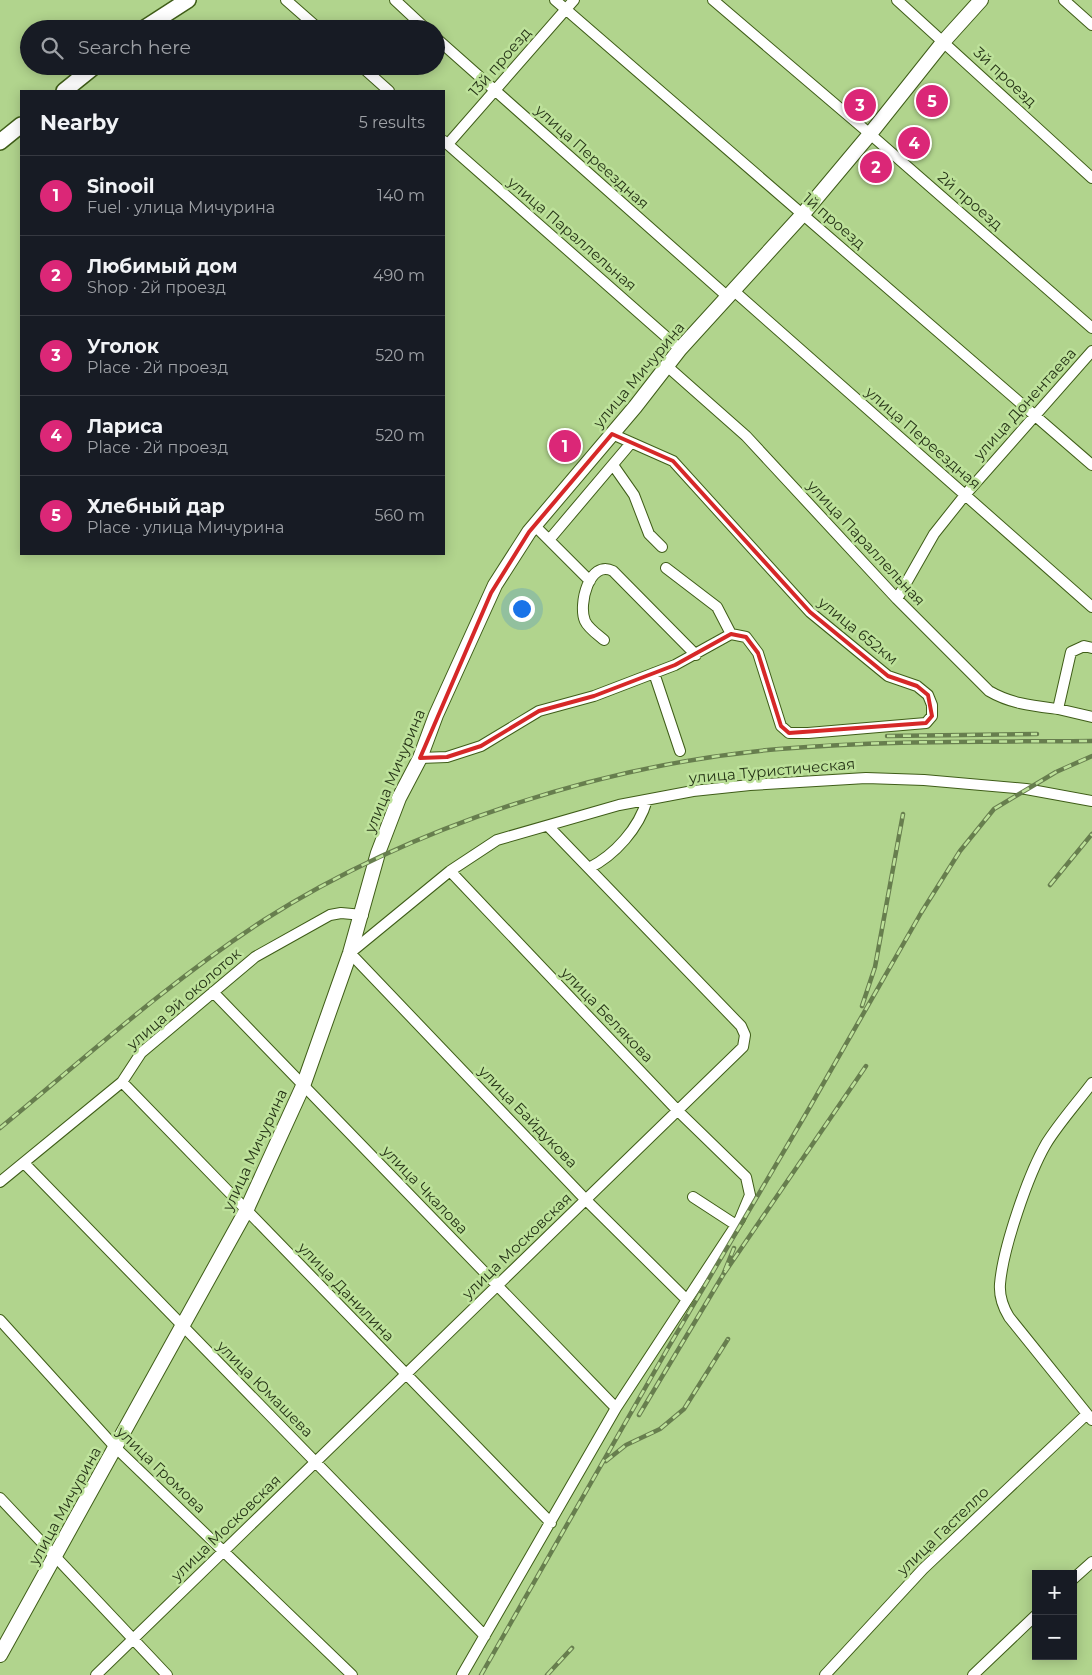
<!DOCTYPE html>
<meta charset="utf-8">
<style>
:root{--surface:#171b24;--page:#20242c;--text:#f1f3f6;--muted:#9ea1a6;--line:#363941;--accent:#db2777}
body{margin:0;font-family:Montserrat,sans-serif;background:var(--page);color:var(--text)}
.controls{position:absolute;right:15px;bottom:15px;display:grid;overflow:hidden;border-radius:0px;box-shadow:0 2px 12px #0003}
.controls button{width:45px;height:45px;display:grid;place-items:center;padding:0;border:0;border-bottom:1px solid var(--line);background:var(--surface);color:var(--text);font:25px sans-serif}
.you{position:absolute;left:521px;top:608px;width:18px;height:18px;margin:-12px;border:4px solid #fff;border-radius:50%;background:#1a73e8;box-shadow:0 0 0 8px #1a73e833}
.badge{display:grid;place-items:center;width:32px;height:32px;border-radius:50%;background:var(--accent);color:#fff;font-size:16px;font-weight:700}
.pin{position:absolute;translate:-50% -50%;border:2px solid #fff;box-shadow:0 1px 5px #0006}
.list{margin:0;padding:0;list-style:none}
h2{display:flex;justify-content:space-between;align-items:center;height:65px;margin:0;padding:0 20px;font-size:21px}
h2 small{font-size:16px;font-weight:400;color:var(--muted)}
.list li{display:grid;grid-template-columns:32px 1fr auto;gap:15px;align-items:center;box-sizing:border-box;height:80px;padding:0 20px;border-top:1px solid var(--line)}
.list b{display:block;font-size:19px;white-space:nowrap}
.list p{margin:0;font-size:16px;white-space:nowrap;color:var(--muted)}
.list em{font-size:16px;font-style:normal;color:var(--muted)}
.icon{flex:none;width:28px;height:28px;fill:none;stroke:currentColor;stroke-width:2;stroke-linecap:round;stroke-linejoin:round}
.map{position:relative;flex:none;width:1092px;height:1675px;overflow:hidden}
.search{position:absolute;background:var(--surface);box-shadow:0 2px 12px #0003;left:20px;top:20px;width:425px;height:55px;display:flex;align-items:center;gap:12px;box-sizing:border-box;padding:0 18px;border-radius:28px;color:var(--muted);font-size:19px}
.panel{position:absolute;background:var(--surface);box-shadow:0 2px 12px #0003;left:20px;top:90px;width:425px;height:465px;border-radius:0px}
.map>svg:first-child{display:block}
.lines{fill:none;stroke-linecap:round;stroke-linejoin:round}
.minor-casing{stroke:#3f5d18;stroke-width:12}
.major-casing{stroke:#3f5d18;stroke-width:16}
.highway-casing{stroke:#3f5d18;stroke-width:18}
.minor{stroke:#fff;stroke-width:10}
.major{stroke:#fff;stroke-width:14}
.highway{stroke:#fff;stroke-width:15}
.rail-casing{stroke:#677e4e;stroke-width:4.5}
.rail{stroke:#bde19a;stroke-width:2.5;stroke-dasharray:8;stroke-linecap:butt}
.marked{fill:none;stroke:#d62828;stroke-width:4;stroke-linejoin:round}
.labels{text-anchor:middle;stroke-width:5;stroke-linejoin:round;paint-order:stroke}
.street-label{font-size:15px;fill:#273518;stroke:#bde19a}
</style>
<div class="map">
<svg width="1092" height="1675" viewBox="0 0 1092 1675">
<rect width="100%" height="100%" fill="#b1d48d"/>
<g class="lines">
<defs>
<path id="minor" d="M286 0 319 29
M395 0 426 29
M555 0 1092 465
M713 0 870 134 1092 328
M897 0 1092 178
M1064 0 1092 25
M436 38 728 297
M361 66 389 91
M444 141 680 349
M448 144 574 0
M734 291 1092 607
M668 367 746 436 897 599 989 691C1011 704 1034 706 1058 709
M612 434 673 461 810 612 888 676 917 686 928 695 932 705V716L926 723 808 733H789L781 726 758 653 746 637 731 634
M613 465 634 495 649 534 662 547
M535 526 590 581
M549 540 631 443
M897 599 934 534 965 495 1092 351
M604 640C598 635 588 628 585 621 578 605 589 559 613 571L696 655
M1092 648 1084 646 1071 652 1058 709 1092 717
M654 673 680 751
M420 758 447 757 481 746 539 711 594 696 675 665 731 634 717 607 666 568
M589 868C615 855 639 828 647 800
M450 871 678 1111 746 1177 750 1195 740 1219 616 1408 462 1675
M213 992 616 1408
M122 1082 551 1523
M1092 1083C1077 1103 1059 1123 1046 1144 1028 1175 1003 1248 1000 1284 999 1297 1003 1307 1009 1317L1092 1420
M24 1163 485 1636
M0 1182 122 1082 141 1053 255 957 330 915 341 913 363 915
M693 1197 736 1225
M686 1299 586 1200 350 953 450 871 497 840 619 805 693 791 750 785 866 778 924 780 1026 789 1092 801
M0 1320 115 1447 352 1675
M0 1498 167 1675
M1073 1579 1092 1562
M96 1675 743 1047 745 1035 741 1026 548 826
M825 1675 923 1569 1087 1414
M973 1675 1036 1615"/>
<path id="major" d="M0 1655 246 1211 303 1086 350 953 378 853 399 798 420 758 436 715 495 585 529 532 635 407 680 349 803 214 870 134 944 41 981 0"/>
<path id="highway" d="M143 29 188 0
M64 91 95 66
M0 142 21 125"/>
</defs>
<!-- minor casing -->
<use href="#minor" class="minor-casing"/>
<!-- major casing -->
<use href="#major" class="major-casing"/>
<!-- highway casing -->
<use href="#highway" class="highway-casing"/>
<!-- minor -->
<use href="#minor" class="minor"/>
<!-- major -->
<use href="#major" class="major"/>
<!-- highway -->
<use href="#highway" class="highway"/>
<defs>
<path id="rail" d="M887 736 1037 734
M1050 885 1092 834
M862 1006 875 967 903 814
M0 1128C86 1057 170 981 264 920 412 826 605 764 779 749 883 740 988 742 1092 741
M734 1248 723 1275 866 1066
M639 1415 723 1275
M606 1461 626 1445 660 1429 684 1409 728 1339
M481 1675 668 1348 807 1112 921 913 960 851 994 809 1056 772 1092 756
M547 1675 572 1648"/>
</defs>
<!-- rail casing -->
<use href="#rail" class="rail-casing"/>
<!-- rail -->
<use href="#rail" class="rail"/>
</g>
<!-- marked area -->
<path class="marked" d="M612 434 673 461 810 612 888 676 917 686 928 695 932 716 926 723 789 733 781 726 758 653 746 637 731 634 675 665 594 696 539 711 481 746 447 757 420 758 491 593 529 532Z"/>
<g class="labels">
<!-- street labels -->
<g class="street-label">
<text transform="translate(500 62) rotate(-49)" y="5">13й проезд</text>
<text transform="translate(1005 77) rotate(43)" y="5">3й проезд</text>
<text transform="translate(592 157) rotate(42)" y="5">улица Переездная</text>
<text transform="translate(970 201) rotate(41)" y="5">2й проезд</text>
<text transform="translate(834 221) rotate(41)" y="5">1й проезд</text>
<text transform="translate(572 234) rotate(41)" y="5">улица Параллельная</text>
<text transform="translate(639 375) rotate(-50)" y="5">улица Мичурина</text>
<text transform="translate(1025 404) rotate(-48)" y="5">улица Донентаева</text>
<text transform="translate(923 438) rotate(41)" y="5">улица Переездная</text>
<text transform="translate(866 543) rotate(47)" y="5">улица Параллельная</text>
<text transform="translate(858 631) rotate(39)" y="5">улица 652км</text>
<text transform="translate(395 771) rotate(-67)" y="5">улица Мичурина</text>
<text transform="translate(772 771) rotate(-5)" y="5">улица Туристическая</text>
<text transform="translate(184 999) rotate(-41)" y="5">улица 9й околоток</text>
<text transform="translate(607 1015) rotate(46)" y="5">улица Белякова</text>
<text transform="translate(528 1117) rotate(46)" y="5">улица Байдукова</text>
<text transform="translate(255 1150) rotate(-65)" y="5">улица Мичурина</text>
<text transform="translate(425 1190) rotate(46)" y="5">улица Чкалова</text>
<text transform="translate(517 1246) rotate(-44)" y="5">улица Московская</text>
<text transform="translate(346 1292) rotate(46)" y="5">улица Данилина</text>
<text transform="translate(265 1389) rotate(45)" y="5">улица Юмашева</text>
<text transform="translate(161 1470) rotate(44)" y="5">улица Громова</text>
<text transform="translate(65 1506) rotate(-61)" y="5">улица Мичурина</text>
<text transform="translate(226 1528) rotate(-44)" y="5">улица Московская</text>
<text transform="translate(943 1531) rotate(-44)" y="5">улица Гастелло</text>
</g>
</g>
</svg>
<div class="controls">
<button>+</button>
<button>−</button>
</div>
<div class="you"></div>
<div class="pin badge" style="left:565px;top:446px">1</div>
<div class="pin badge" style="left:876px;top:167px">2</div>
<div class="pin badge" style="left:860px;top:105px">3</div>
<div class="pin badge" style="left:914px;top:143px">4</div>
<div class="pin badge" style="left:932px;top:101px">5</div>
<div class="search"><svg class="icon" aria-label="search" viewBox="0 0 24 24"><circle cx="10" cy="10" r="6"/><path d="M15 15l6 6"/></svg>Search here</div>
<section class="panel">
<h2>Nearby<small>5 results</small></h2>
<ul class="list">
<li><span class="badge">1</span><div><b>Sinooil</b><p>Fuel · улица Мичурина</p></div><em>140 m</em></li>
<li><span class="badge">2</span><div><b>Любимый дом</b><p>Shop · 2й проезд</p></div><em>490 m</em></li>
<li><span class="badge">3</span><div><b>Уголок</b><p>Place · 2й проезд</p></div><em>520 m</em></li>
<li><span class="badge">4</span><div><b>Лариса</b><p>Place · 2й проезд</p></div><em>520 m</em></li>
<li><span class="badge">5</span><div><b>Хлебный дар</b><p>Place · улица Мичурина</p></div><em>560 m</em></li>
</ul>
</section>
</div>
